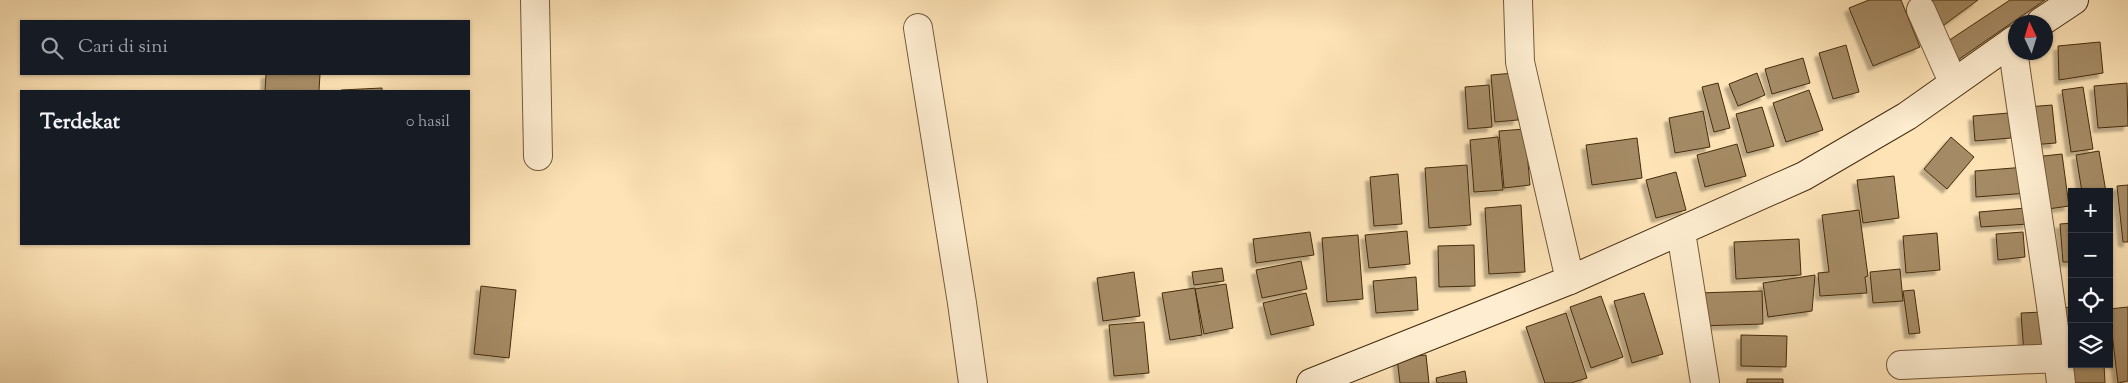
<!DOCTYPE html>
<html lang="id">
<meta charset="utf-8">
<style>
:root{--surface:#171b24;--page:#242831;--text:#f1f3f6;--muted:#9ea1a6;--line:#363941}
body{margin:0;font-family:"Sorts Mill Goudy",serif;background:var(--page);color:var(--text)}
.controls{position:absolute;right:15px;bottom:15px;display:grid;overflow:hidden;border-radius:0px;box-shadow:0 1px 4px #0004}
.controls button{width:45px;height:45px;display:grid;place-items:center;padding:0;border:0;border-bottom:1px solid var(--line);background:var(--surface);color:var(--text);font:25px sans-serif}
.compass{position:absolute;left:2008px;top:15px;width:45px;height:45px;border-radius:50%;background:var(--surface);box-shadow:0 1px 4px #0004;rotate:356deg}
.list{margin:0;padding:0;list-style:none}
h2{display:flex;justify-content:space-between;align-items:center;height:65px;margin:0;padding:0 20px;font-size:21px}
h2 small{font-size:16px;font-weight:400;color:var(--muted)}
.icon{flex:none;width:28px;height:28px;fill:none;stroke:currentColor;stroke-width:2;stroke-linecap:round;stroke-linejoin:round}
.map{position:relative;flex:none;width:2128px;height:383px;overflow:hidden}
.search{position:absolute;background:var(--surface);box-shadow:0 1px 4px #0004;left:20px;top:20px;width:450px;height:55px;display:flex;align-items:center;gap:12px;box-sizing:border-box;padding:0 18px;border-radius:0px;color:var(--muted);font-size:19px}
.panel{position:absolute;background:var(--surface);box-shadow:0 1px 4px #0004;left:20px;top:90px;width:450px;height:155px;border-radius:0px}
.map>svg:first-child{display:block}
.building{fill:#a58b65;stroke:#452c0d;filter:url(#shadow)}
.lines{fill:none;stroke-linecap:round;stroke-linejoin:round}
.street-casing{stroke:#735a37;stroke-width:30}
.secondary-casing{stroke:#452c0d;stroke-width:30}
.street{stroke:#feedd0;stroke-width:28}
.secondary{stroke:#feedd0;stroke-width:28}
</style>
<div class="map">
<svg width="2128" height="383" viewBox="0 0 2128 383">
<defs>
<filter id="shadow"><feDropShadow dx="-4.5" dy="4.5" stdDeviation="1" flood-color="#0004"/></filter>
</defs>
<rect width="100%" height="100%" fill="#fde3b6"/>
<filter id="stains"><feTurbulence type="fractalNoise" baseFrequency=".004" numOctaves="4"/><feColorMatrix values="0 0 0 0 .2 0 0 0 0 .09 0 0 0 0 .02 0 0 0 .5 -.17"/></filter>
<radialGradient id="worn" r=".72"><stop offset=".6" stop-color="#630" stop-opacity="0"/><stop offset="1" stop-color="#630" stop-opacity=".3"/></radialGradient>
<!-- building -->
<path class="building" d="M1869 0H1901L1920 47 1873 66 1849 8Z
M1915 0H1978L1937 30Z
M2010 0H2045L1955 62 1942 45Z
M2100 42 2103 73 2059 80 2058 46Z
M1846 45 1859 92 1833 99 1819 53Z
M1803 58 1810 83 1772 94 1765 69Z
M1514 73 1518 120 1495 122 1491 75Z
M1757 73 1765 95 1738 106 1729 84Z
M266 74H320L319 91H265Z
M1718 83 1730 128 1714 132 1702 87Z
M2127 83 2128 126 2098 128 2094 86Z
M1489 85 1492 127 1468 129 1465 87Z
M2083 87 2093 149 2071 152 2062 90Z
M382 88V91H341V90Z
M1809 90 1823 130 1786 142 1773 103Z
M2052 105 2056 143 2030 145 2027 107Z
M1762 107 1774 146 1747 153 1736 114Z
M1703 111 1710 147 1675 153 1669 118Z
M2009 113 2011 138 1975 141 1973 116Z
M1525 129 1530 185 1504 188 1499 131Z
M1498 137 1503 190 1474 192 1470 140Z
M1951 137 1974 157 1947 189 1924 169Z
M1637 138 1642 178 1592 185 1586 145Z
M1737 144 1746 176 1705 187 1697 155Z
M2099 151 2106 192H2082L2076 155Z
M2062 154 2069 206 2041 210 2034 157Z
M1467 165 1471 225 1429 228 1425 168Z
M2026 167 2028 193 1976 197 1975 171Z
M1676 172 1686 210 1656 218 1646 180Z
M1398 174 1402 224 1374 226 1370 177Z
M1894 176 1899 218 1863 223 1857 180Z
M2128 185V242H2123L2117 186Z
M1521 205 1525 272 1489 274 1485 208Z
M2026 208 2028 224 1981 227 1979 212Z
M1859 210 1868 276 1865 277 1867 293 1820 296 1818 273 1829 272 1822 215Z
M2072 223V262H2063L2060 224Z
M1407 231 1410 264 1369 268 1365 235Z
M1310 232 1314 255 1256 263 1253 239Z
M2023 232 2025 257 1998 260 1996 234Z
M1937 233 1940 270 1906 273 1903 236Z
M1358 235 1363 299 1327 302 1322 238Z
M1799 239 1801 275 1736 279 1734 242Z
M1474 245 1475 286 1439 287 1438 246Z
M1301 261 1307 289 1262 298 1256 270Z
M1222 268 1224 281 1194 285 1192 272Z
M1900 269 1903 301 1873 303 1870 272Z
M1134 272 1140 316 1103 321 1097 278Z
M1815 275 1812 311 1768 317 1763 283Z
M1416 277 1418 310 1376 313 1373 281Z
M1226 284 1233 328 1204 334 1195 289Z
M481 286 516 290 509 358 474 354Z
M1195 288 1202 335 1170 340 1162 293Z
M1914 290 1920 333 1909 334 1903 291Z
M1762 291 1763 324 1698 326 1697 293Z
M1306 293 1314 325 1271 335 1263 303Z
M1644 293 1663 354 1632 363 1614 301Z
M1601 296 1623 357 1591 368 1570 307Z
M2072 307V317H2061L2060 308Z
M2128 307V381L2118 383 2109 309Z
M2043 312 2046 352 2024 354 2021 313Z
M1566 313 1587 378 1571 383H1545L1526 327Z
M1144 322 1149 373 1114 376 1109 325Z
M2066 325H2072V364H2104L2105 383H2070Z
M1741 335 1787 336 1786 367 1741 366Z
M1426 355 1429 383H1400L1397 358Z
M1465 371 1467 383H1437L1436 378Z
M1747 379H1783V383H1747Z"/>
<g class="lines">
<defs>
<path id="street" d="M535 0 538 156
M1518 0 1520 62 1570 280
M1921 10 1953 82
M918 28 962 303 973 383
M2012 42C2027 156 2048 269 2061 383
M1681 232 1705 383
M1901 365 2058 358"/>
<path id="secondary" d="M2041 22 2074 0
M1311 383 1570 280 1804 176 1907 116 2016 39"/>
</defs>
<!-- street casing -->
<use href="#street" class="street-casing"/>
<!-- secondary casing -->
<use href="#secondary" class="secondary-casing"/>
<!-- street -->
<use href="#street" class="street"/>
<!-- secondary -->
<use href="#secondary" class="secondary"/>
</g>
<rect width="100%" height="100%" filter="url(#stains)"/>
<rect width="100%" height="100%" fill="url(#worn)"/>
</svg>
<div class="controls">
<button>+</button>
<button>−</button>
<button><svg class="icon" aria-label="locate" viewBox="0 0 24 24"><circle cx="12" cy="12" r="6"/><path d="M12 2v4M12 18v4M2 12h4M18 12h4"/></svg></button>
<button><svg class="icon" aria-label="layers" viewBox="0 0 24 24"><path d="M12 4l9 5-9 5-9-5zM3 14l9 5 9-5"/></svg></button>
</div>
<svg class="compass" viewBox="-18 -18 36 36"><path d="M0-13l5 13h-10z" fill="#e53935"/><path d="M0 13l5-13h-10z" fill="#9ea1a6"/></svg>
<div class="search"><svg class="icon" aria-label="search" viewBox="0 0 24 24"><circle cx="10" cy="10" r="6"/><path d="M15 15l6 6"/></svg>Cari di sini</div>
<section class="panel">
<h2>Terdekat<small>0 hasil</small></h2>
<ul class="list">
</ul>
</section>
</div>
